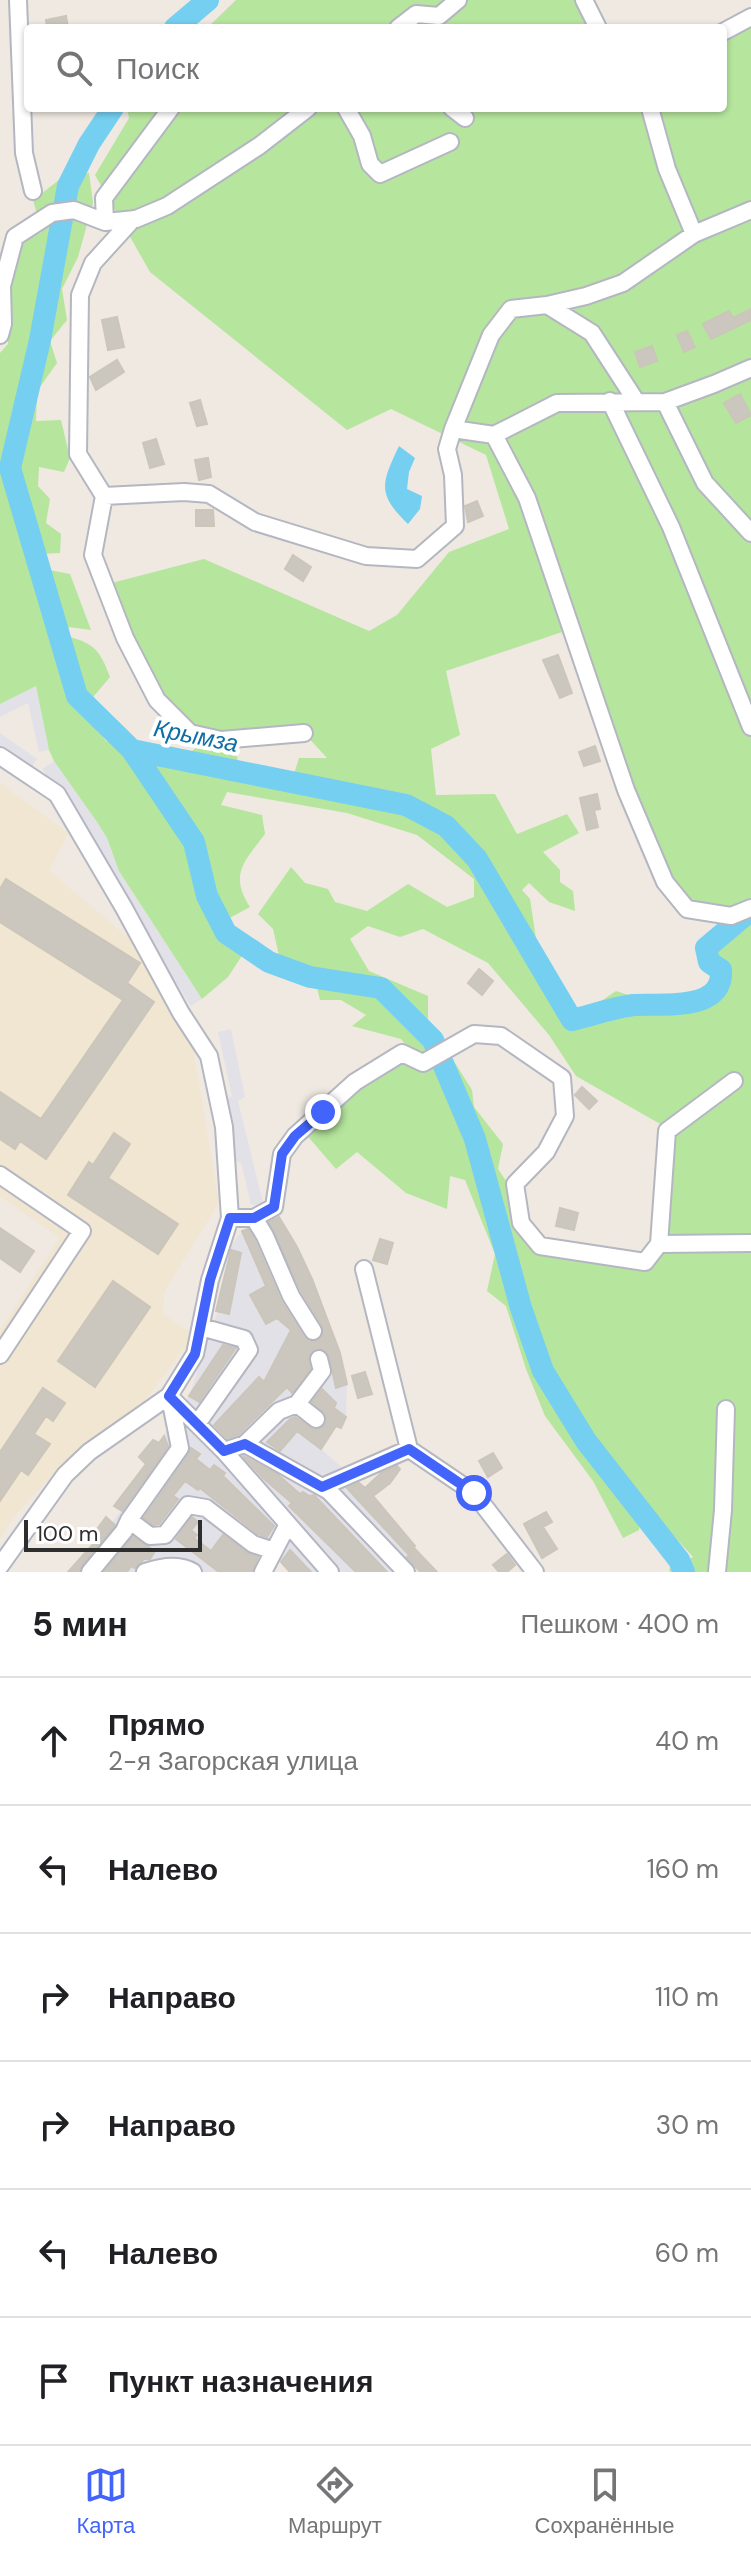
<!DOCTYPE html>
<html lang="ru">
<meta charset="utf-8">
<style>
:root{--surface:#fff;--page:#f2f2f2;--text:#202124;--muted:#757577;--line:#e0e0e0;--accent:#4264fb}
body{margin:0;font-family:"DM Sans",sans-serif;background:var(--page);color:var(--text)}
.scale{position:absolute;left:24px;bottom:20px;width:178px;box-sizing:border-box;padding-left:8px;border:4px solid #2e2e2e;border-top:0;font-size:22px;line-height:28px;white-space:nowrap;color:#2e2e2e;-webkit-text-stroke:6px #fff;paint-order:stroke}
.stop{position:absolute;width:24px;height:24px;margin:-18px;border:6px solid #4264fb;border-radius:50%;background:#fff}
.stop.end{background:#4264fb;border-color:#fff;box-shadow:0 2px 8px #0008}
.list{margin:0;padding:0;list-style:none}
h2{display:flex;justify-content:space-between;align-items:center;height:104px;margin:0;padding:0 32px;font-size:34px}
h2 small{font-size:26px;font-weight:400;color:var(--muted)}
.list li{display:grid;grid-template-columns:52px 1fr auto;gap:24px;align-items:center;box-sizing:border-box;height:128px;padding:0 32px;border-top:2px solid var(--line)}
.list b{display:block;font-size:30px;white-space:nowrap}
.list p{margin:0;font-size:26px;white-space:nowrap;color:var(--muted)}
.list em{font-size:26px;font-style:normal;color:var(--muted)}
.icon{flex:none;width:44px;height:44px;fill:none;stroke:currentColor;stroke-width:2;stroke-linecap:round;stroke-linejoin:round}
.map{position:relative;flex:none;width:751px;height:1572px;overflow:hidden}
.search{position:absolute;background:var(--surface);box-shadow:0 2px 6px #0004;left:24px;right:24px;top:24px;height:88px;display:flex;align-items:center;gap:20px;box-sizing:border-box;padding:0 28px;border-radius:8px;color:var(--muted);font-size:30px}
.sheet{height:872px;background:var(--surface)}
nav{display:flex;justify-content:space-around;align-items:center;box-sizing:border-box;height:112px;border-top:2px solid var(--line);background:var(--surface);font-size:22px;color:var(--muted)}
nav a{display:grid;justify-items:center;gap:4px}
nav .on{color:var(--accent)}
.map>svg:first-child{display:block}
.industrial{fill:#e3e1e8}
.education{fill:#f0e6d1}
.green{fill:#b6e59e;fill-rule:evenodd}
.water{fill:#75cff0}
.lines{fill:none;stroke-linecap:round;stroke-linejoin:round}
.river{stroke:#75cff0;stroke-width:22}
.building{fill:#cbc7bf;stroke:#cbc5ba;stroke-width:2}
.minor-casing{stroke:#b4b7c1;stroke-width:20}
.minor{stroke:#fff;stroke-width:16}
.route{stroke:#4264fb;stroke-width:10}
.labels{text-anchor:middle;stroke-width:8;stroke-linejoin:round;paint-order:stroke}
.water-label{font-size:24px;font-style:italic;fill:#0d6fa3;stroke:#fff}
</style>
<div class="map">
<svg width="751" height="1572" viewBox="0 0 751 1572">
<rect width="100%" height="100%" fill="#efe9e1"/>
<!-- industrial -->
<path class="industrial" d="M36 685 49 750 39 752 28 703 0 717V704Z
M0 733 37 759 31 768 0 746Z
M54 761 97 822 107 838 119 871 202 999 191 1006 129 911 106 874 88 832 42 769Z
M231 1029 245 1097 238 1101 263 1203 251 1205 241 1162H236L225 1099 232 1096 218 1032Z
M278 1216 340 1378 347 1384 346 1417 327 1425 321 1449 354 1478 436 1572H299L279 1560 258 1563V1572H74L144 1481 164 1436 189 1396 229 1277 228 1250 242 1231Z"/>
<!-- education -->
<path class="education" d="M0 783 68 833 49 871 130 939 192 1043 219 1202 164 1292 163 1314 194 1335 137 1411 52 1476 13 1517 0 1538V1330L60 1238 0 1196Z"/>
<!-- green -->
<path class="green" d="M236 0H584L598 28H207Z
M751 17V1572H670L669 1569 693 1557 643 1502 639 1530 623 1538 593 1481 545 1416 526 1369 506 1306 487 1291 495 1254 465 1180 450 1176 447 1209 406 1193 357 1152 336 1169 303 1131 398 1059 419 1063 401 1039 352 1026 366 1015 341 1000H320L314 976 282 969 273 929 258 914 291 867 305 883 328 889 335 902 367 911 408 884 447 907 474 897V879L417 835 347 813 227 792 221 805 262 815 265 834C244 862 229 874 250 907L226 920 245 951 228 977 202 999 119 871 107 838 97 822 54 761 49 750 36 686 0 704V353L8 344 9 292 20 242 42 232 33 200 59 180 89 173 93 203 78 257 62 289 67 320 50 341 57 363 37 391 36 421 61 420 70 458 64 472 39 467 38 486 50 499 46 523 61 534 60 553 38 554 34 567 70 574 91 630 69 627 66 636C94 643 100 650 110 677L83 709 106 741 179 762 203 742 237 756 239 773 289 790 299 758H327L304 733H190L157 700 104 585 204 559 369 631 397 615 449 552 509 529 486 455 391 409 347 430 150 272 95 175 129 118 127 108H723V32ZM571 629 665 882 687 909 730 916 715 952 711 983 665 1007 616 991 573 1020 543 985 530 899 522 890 529 883 549 902 575 911 573 891 560 882V870L543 852 579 833 567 814 517 834 495 794 436 795 431 749 460 735 446 671ZM368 926 400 937 423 929 488 963 549 1035 576 1076 662 1125 647 1264 529 1239 517 1197 498 1169 503 1144 474 1107 472 1090 428 1020V996L369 971 350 939Z"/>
<!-- water -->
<path class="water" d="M399 446 415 458 409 472 407 489 422 496 420 509 408 524C377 494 381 484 399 446Z"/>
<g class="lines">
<!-- river -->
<path class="river" d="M175 28 208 0
M113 108 89 144 68 186 40 340 10 468 77 696 132 750 406 805 446 826 477 859 572 1020C592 1015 613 1008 633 1005 660 1003 724 1013 721 970L709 962 706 948 751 910
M132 750 194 842 207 896 226 933 269 962 310 977 381 988 433 1040 475 1139 521 1308 543 1371 586 1441 679 1560 684 1572"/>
</g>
<!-- building -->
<path class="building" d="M66 16 68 28H47L46 20Z
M751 309V320L711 339 703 324 729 311 733 318Z
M117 317 124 347 108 350 102 320Z
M687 331 695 347 684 352 677 335Z
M652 346 657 361 640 367 635 352Z
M117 360 124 372 96 390 90 377Z
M740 394 751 415 736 423 724 403Z
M200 400 207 424 197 426 190 403Z
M156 439 164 464 150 468 143 443Z
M208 458 211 477 199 480 195 460Z
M477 501 483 516 468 522 465 506Z
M196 510H213L214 526H196Z
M293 555 311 567 303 581 285 569Z
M558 655 572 693 560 698 543 660Z
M595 746 600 761 584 766 579 752Z
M597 794 600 809 594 810 598 827 587 830 580 798Z
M6 879 140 963 127 983 154 1002 46 1159 20 1141 15 1149 0 1139V1092L41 1119 123 1000 0 922V889Z
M479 969 493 981 482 995 468 983Z
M582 1087 597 1101 589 1109 575 1095Z
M114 1133 130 1144 108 1178 178 1224 158 1254 68 1195 89 1162 93 1165Z
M560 1208 578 1213 574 1230 556 1226Z
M279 1217 297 1247 312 1279 340 1353 347 1384 336 1388 329 1356 323 1349H316L308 1357 310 1369 292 1393 287 1387 239 1434 227 1438 214 1425 259 1377 264 1382 291 1330 277 1318 266 1324 250 1295 266 1286 242 1231 248 1229 255 1241 281 1301 304 1337 314 1342 323 1335 322 1325 301 1291 269 1222Z
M0 1228 34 1251 20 1272 0 1258Z
M380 1239 393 1243 387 1264 373 1260Z
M231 1250 241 1253 229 1314 216 1311Z
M113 1281 150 1307 95 1387 58 1361Z
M223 1345 236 1348 199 1402 189 1396Z
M365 1372 372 1394 358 1398 352 1376Z
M43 1388 65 1403 53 1421 46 1416 34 1434 50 1444 28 1475 21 1470 0 1501V1452Z
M322 1389 336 1403 334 1408 346 1417 341 1428 336 1426 321 1449 297 1431 280 1451 267 1442 290 1419 295 1417 314 1430 324 1426 326 1414 312 1402Z
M164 1436 168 1446 122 1511 114 1506 146 1464 139 1457 153 1440 159 1443Z
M191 1448 200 1454 196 1459 210 1470 214 1465 225 1473 223 1476 274 1526 267 1537 258 1534 200 1488 198 1490 185 1481 173 1496 178 1499 159 1524 153 1525 144 1518 189 1454Z
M493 1453 502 1468 488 1477 479 1461Z
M243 1456 277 1474 300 1494 303 1492 309 1496 314 1495 387 1572H356L289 1506 292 1503 263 1478Z
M397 1466 400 1469 390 1483 373 1496 415 1546 408 1554 347 1488 359 1483 365 1488 381 1473Z
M546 1512 552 1522 543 1527 557 1549 542 1558 524 1524Z
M106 1517 115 1525 82 1565 79 1572H68L94 1543 90 1539Z
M192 1517 198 1522 191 1530 197 1535 194 1538 211 1551 223 1535 247 1553 258 1557 252 1572H219L176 1539Z
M133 1537 155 1551 150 1559H144L135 1568 131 1566 127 1572H104Z
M415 1549 437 1572H421L415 1566 407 1557Z
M290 1550 311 1572H290L281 1562Z
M507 1554 515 1565 507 1572H499L493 1565Z"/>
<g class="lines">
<defs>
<path id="minor" d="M18 0 24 153 33 191
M584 0 598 28
M398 28 416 14 439 16 458 0
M723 32 751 17
M346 108 362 136 370 164 380 174 450 142
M452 108 465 118
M650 108 667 169 694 234
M133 219 93 263 80 295 78 454 104 496 93 555 125 638 157 700 190 733 221 740 304 733
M105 222 104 198 171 108
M547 305 586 296 623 283 694 234 751 210
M0 335 3 324 2 286 15 237 52 213 74 210 105 222 136 219 167 206 259 146 308 108
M610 401 671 527 751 727
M665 402 705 483 751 533
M453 429 491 335 511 309 547 305 592 333 636 401
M494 435 527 498 626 790 665 882 687 909 731 916 751 908
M104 496 184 492 209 494 255 522 366 556 417 559 455 526 453 475 447 449 453 429 494 435 557 403 665 402 714 384 751 368
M0 756 57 794 124 908 181 1013 209 1056 224 1127 230 1218 210 1280 195 1354 169 1396 89 1452 65 1475 0 1566
M734 1081 667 1131 659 1244 751 1243
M0 1175 82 1231 0 1355
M230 1218H254L274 1207 282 1154 295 1136 355 1082 402 1053 423 1063 474 1034 501 1036 562 1078 565 1116 546 1152 515 1184 521 1223 540 1246 645 1262 659 1244
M254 1218 265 1236 291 1296 313 1331
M364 1269 409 1449 474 1493 535 1572
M169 1396 224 1451 330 1572
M297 1404 316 1419
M197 1424 249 1350 244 1339 201 1327
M245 1444 279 1411 297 1404 322 1371 319 1359
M224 1451 245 1444 329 1491 406 1572
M322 1487 409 1449
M129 1520 150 1536 165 1535 188 1505 206 1508 253 1544 274 1551
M90 1572 124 1531 129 1520 180 1448 170 1398
M145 1572C160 1567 179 1563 193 1572
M263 1572 288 1524
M717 1572 723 1510 726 1409"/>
</defs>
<!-- minor casing -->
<use href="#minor" class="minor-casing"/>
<!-- minor -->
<use href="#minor" class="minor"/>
</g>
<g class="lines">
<!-- route -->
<path class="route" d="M323 1112 295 1136 282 1154 274 1207 254 1218H230L210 1280 195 1354 169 1396 224 1451 245 1444 322 1487 409 1449 474 1493"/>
</g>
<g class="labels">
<!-- water labels -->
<g class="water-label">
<text transform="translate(196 736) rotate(11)" y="8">Крымза</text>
</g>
</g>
</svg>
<div class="scale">100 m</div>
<div class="stop" style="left:474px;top:1493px"></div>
<div class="stop end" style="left:323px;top:1112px"></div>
<div class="search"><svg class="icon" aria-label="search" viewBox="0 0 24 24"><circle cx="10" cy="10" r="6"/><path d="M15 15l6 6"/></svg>Поиск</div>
</div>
<section class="sheet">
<h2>5 мин<small>Пешком · 400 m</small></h2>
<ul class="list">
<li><svg class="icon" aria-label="ahead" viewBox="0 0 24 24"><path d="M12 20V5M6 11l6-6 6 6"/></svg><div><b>Прямо</b><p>2-я Загорская улица</p></div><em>40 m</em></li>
<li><svg class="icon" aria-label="left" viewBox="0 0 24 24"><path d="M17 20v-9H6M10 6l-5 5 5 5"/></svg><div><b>Налево</b></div><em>160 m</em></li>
<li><svg class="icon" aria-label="right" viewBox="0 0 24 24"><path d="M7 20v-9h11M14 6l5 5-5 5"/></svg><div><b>Направо</b></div><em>110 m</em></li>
<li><svg class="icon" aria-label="right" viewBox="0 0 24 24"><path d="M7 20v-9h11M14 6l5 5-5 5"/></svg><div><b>Направо</b></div><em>30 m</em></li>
<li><svg class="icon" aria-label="left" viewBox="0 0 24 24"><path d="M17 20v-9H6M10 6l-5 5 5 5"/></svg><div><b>Налево</b></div><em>60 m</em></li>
<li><svg class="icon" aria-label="arrive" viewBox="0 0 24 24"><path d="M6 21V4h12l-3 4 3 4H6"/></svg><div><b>Пункт назначения</b></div></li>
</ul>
</section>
<nav>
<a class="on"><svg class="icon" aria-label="map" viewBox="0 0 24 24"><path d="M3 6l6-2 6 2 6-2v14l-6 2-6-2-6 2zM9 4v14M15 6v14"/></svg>Карта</a>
<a><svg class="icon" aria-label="directions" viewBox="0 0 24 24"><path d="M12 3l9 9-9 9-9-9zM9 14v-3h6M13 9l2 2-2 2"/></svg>Маршрут</a>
<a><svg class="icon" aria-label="saved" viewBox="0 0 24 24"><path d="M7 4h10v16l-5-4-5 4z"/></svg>Сохранённые</a>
</nav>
